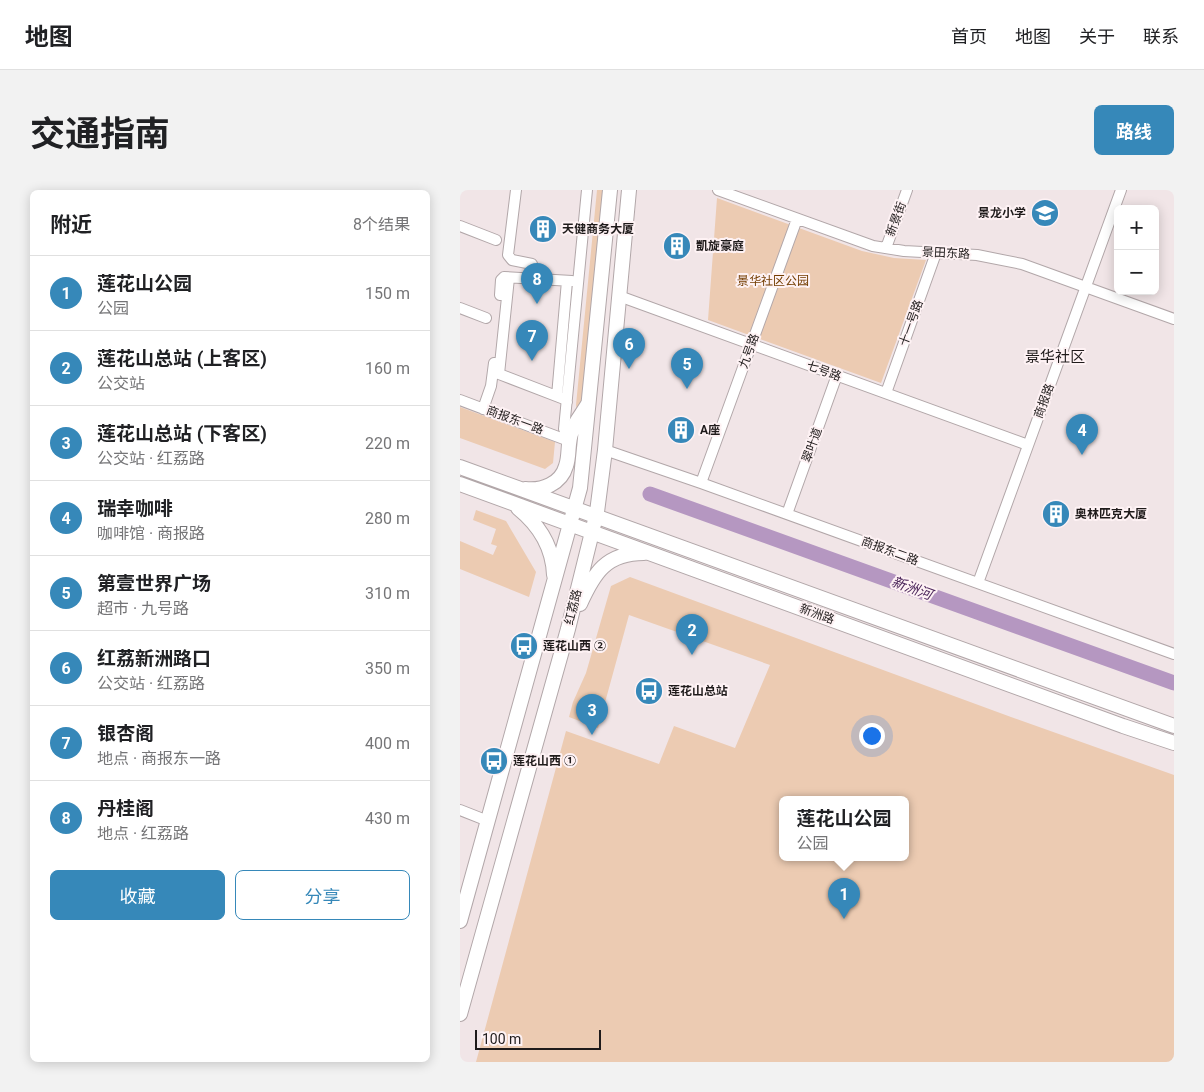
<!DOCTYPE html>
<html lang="zh">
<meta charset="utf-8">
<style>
:root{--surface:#fff;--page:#f2f2f2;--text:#202124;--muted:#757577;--line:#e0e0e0;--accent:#3688b9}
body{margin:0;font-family:Roboto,"Noto Sans SC",sans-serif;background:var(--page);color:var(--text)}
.controls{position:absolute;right:15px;top:15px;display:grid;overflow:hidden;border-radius:8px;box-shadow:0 2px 12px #0003}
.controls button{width:45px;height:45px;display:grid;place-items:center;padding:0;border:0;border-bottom:1px solid var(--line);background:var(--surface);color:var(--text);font:25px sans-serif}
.scale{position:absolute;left:15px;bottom:12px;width:126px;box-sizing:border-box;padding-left:5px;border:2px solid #1f1b1b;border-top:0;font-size:14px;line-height:18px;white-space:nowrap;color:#1f1b1b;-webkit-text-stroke:4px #fef2f4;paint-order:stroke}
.you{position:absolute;left:411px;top:545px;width:18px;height:18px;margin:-12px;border:4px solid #fff;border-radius:50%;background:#1a73e8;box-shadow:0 0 0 8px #1a73e833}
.badge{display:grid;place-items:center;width:32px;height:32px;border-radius:50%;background:var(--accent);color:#fff;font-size:16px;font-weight:700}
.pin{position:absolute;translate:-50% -41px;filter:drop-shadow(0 1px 2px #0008)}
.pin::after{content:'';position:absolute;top:26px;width:18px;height:15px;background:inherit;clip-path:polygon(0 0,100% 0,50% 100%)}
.popup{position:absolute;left:319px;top:606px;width:130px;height:65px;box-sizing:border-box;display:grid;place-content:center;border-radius:8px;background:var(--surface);filter:drop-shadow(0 1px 4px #0005);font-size:16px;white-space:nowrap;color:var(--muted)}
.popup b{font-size:19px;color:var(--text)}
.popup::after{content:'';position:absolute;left:50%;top:100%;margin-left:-10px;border:10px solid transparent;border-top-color:var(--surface)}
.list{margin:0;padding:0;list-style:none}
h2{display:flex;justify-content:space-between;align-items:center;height:65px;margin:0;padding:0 20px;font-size:21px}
h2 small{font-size:16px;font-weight:400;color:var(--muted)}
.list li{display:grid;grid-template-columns:32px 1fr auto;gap:15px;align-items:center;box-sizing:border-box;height:75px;padding:0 20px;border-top:1px solid var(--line)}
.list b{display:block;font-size:19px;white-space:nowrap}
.list p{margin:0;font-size:16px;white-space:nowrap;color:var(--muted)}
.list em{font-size:16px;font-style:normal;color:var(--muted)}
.actions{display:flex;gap:10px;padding:15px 20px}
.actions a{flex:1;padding:11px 0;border:1px solid var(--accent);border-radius:8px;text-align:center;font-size:18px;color:var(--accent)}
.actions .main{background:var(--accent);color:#fff}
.map{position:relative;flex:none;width:714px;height:872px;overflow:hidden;border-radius:8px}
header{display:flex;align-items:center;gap:30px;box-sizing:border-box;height:70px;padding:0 25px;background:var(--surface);border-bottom:1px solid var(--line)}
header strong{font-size:24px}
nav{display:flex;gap:28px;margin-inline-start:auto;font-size:18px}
.intro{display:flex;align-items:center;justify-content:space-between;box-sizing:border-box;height:120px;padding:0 30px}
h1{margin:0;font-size:35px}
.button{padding:12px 22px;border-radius:8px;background:var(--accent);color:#fff;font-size:18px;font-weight:700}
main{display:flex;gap:30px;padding:0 30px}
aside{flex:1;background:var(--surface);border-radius:8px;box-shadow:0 2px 12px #0003}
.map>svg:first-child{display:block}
.green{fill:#eccbb2;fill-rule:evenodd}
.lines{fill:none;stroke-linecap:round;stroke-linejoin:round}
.river{stroke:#b597c1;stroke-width:15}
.minor-casing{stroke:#b2a7a9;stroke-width:12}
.major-casing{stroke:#b2a7a9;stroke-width:16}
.minor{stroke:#fff;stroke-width:10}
.major{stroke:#fff;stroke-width:14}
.labels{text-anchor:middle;stroke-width:4;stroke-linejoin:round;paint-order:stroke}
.poi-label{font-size:12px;font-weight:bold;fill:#1f1b1b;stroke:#fef2f4;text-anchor:start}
.street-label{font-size:12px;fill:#1f1b1b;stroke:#fef2f4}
.park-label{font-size:12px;fill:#733d00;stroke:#fef2f4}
.water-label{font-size:14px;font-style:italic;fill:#4c265b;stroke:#fef2f4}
.quarter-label{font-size:15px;fill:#1f1b1b;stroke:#fef2f4}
</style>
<header>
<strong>地图</strong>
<nav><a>首页</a><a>地图</a><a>关于</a><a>联系</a></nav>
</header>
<div class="intro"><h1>交通指南</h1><a class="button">路线</a></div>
<main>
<aside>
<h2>附近<small>8个结果</small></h2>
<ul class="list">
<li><span class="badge">1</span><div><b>莲花山公园</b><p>公园</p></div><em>150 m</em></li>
<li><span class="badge">2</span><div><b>莲花山总站 (上客区)</b><p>公交站</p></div><em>160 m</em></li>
<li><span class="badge">3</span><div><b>莲花山总站 (下客区)</b><p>公交站 · 红荔路</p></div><em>220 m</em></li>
<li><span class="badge">4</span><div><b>瑞幸咖啡</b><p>咖啡馆 · 商报路</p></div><em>280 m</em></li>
<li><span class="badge">5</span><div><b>第壹世界广场</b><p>超市 · 九号路</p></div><em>310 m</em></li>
<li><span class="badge">6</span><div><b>红荔新洲路口</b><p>公交站 · 红荔路</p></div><em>350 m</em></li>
<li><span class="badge">7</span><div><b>银杏阁</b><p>地点 · 商报东一路</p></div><em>400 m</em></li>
<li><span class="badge">8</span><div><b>丹桂阁</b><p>地点 · 红荔路</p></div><em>430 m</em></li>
</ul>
<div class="actions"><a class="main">收藏</a><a>分享</a></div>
</aside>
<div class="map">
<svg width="714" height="872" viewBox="0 0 714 872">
<rect width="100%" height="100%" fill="#f1e5e7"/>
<!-- green -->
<path class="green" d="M137 0H147L125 210 117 220 116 215Z
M257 8 402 61 434 68 466 70 421 193 248 130Z
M0 217 95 252 93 273 85 279 0 248Z
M16 320 46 331 76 382 69 407 0 379V351L33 365 37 356 31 354 36 339 13 330Z
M170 387 551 527 714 585V872H16L106 541 199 574 214 536 275 558 310 475 169 425 138 538 109 527 113 512 126 483 151 396ZM445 610V668H323V610Z"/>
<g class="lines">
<!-- river -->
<path class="river" d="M190 304 714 493"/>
<defs>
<path id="minor" d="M56 0 48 65 52 70 72 74
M258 0 413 56 444 61 517 65 562 74 714 129
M0 36 36 50
M426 58 447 0
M49 88 39 184 104 209 107 212
M40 105 41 90 44 87 112 91
M159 106 568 255
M0 118 26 128
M426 203 476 63
M97 206 107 91
M0 210 109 251
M23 219 31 196 34 173
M112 240 104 239 127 0
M145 260 241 293 714 464
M241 293 337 29
M327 324 377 185
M518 393 661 0
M0 620 28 631"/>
<path id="major" d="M0 277 714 536
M0 294 663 536 714 553
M65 299C82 301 101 294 106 276 110 265 107 252 112 241 115 232 123 223 128 214
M58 318C79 335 93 357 94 385
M120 414C134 383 146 363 184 363
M0 731 120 298 150 0
M0 824 108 439 137 322 145 260 169 0"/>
</defs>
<!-- minor casing -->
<use href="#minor" class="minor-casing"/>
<!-- major casing -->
<use href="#major" class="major-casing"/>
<!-- minor -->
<use href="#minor" class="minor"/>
<!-- major -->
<use href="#major" class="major"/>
</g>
<!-- icons -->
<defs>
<symbol id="school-disc" viewBox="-11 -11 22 22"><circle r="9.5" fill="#3688b9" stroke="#fef2f4"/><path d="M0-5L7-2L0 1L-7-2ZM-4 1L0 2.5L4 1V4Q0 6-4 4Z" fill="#fff"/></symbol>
<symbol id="building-disc" viewBox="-11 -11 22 22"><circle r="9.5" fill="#3688b9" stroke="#fef2f4"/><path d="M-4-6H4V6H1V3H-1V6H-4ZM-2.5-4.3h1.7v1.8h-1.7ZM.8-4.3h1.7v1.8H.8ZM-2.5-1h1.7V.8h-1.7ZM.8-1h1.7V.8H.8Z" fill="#fff"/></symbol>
<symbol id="bus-disc" viewBox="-11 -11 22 22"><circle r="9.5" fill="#3688b9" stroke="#fef2f4"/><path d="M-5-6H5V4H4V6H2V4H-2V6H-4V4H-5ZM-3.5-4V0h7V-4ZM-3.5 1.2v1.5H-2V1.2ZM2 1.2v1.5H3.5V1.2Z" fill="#fff"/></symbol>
</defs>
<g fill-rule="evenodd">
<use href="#school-disc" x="569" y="7" width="32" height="32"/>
<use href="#building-disc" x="67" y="23" width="32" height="32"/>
<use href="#building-disc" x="201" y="40" width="32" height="32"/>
<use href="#building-disc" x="205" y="224" width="32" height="32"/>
<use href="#building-disc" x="580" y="308" width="32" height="32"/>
<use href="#bus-disc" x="48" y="440" width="32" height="32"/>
<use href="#bus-disc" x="173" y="485" width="32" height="32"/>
<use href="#bus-disc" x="18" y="555" width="32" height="32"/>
</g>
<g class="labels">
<!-- poi labels -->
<g class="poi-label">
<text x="566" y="27" text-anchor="end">景龙小学</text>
<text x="102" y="43">天健商务大厦</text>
<text x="236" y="60">凱旋豪庭</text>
<text x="240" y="244">A座</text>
<text x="615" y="328">奥林匹克大厦</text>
<text x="83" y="460">莲花山西 ②</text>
<text x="208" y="505">莲花山总站</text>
<text x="53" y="575">莲花山西 ①</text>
</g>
<!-- street labels -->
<g class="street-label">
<text transform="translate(436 29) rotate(-70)" y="4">新景街</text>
<text transform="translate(486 63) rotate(3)" y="4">景田东路</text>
<text transform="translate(451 133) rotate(-70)" y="4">十一号路</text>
<text transform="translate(289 161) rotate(-70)" y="4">九号路</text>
<text transform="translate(364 181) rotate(20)" y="4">七号路</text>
<text transform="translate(584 211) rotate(-70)" y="4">商报路</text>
<text transform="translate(55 230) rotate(20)" y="4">商报东一路</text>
<text transform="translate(352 255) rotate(-70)" y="4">翠叶道</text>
<text transform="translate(430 361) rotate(20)" y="4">商报东二路</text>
<text transform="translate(113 417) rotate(-76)" y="4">红荔路</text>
<text transform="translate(357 424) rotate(20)" y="4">新洲路</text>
</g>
<!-- park labels -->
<g class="park-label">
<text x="313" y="95">景华社区公园</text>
</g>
<!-- water labels -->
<g class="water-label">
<text transform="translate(452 398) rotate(20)" y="5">新洲河</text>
</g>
<!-- quarter labels -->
<g class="quarter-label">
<text x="595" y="172">景华社区</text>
</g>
</g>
</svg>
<div class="controls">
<button>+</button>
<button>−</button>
</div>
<div class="scale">100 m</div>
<div class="you"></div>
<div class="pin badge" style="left:384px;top:729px">1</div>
<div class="popup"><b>莲花山公园</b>公园</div>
<div class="pin badge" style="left:232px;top:465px">2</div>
<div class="pin badge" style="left:132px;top:545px">3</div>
<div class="pin badge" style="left:622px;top:265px">4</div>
<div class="pin badge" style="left:227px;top:199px">5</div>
<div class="pin badge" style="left:169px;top:179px">6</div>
<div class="pin badge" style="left:72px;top:171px">7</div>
<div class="pin badge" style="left:77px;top:114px">8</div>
</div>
</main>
